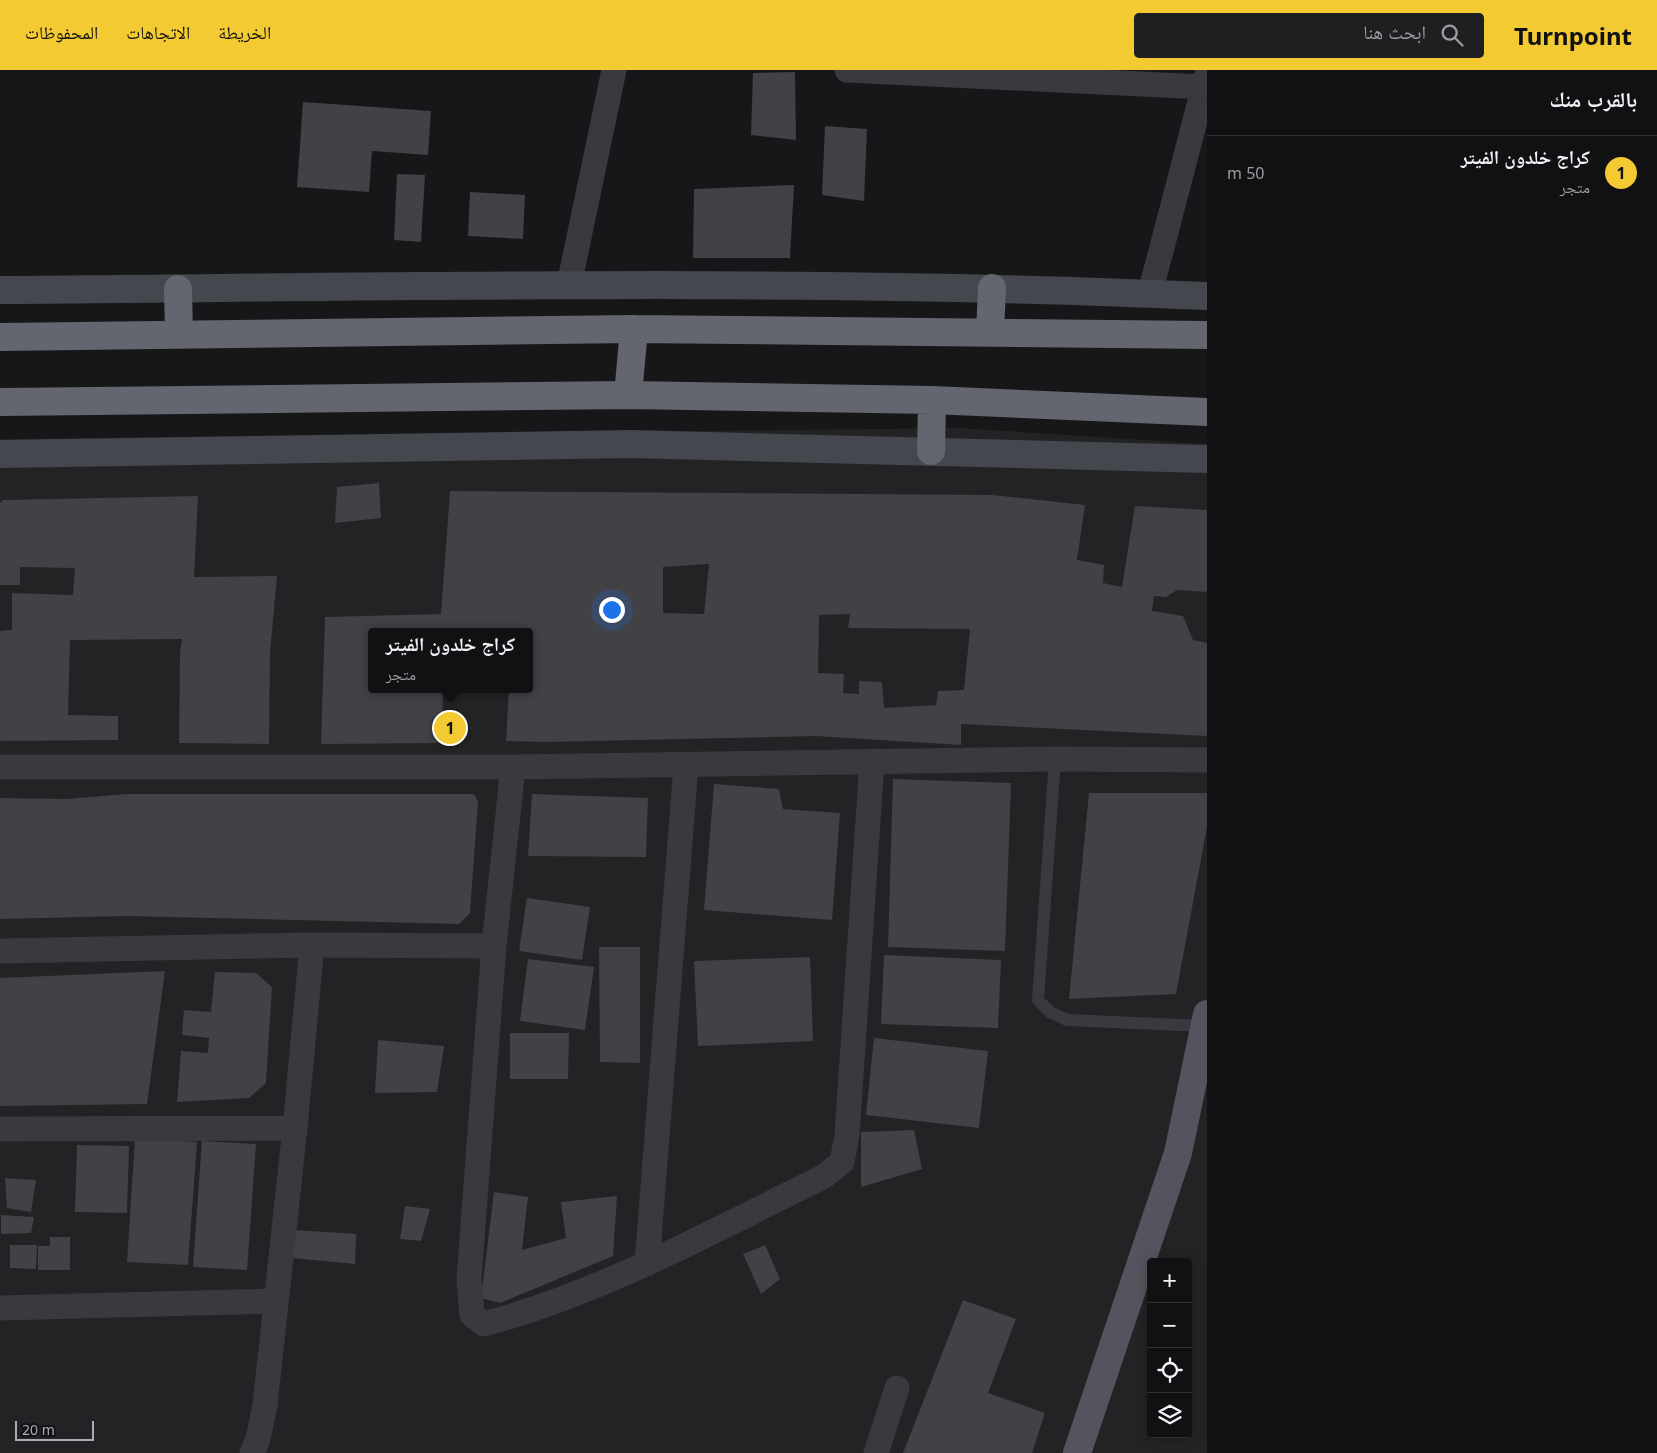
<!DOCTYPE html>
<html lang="ar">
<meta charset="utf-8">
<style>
:root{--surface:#111113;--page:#1e1f21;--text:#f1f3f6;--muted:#9c9da0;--line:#303133;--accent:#f4ca33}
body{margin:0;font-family:"Noto Sans","Noto Naskh Arabic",sans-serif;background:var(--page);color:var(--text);direction:rtl}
.controls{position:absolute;right:15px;bottom:15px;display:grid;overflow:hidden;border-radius:5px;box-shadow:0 2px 12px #0003}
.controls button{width:45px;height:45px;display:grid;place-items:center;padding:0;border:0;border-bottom:1px solid var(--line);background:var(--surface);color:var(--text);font:25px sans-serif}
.scale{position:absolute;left:15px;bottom:12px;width:79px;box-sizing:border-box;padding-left:5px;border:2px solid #a8acb9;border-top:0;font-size:14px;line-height:18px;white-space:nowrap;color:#a8acb9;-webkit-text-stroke:4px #121214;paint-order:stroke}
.you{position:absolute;left:611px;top:539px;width:18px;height:18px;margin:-12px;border:4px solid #fff;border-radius:50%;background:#1a73e8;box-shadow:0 0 0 8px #1a73e833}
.badge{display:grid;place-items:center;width:32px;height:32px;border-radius:50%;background:var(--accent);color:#111;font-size:16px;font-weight:700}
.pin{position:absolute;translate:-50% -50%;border:2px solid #fff;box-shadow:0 1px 5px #0006}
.popup{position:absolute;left:368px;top:558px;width:165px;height:65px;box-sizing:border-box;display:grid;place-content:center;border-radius:5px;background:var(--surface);filter:drop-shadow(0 1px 4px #0005);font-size:16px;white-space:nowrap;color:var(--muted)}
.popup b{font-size:19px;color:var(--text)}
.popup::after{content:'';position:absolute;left:50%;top:100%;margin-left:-10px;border:10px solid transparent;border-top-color:var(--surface)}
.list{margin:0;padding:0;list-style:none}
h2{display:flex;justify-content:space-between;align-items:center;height:65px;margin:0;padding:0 20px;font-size:21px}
h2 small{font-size:16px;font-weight:400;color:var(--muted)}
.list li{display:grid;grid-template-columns:32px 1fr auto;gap:15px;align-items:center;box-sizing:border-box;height:75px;padding:0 20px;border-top:1px solid var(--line)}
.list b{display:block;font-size:19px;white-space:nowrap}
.list p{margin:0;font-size:16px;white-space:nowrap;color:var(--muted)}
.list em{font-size:16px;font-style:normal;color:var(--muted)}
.icon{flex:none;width:28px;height:28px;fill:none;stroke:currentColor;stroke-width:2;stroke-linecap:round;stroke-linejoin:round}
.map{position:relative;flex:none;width:1207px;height:1383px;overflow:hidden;direction:ltr}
header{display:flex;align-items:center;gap:30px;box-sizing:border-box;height:70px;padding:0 25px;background:var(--accent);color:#111}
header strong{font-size:24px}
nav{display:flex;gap:28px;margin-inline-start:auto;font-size:18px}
.search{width:350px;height:45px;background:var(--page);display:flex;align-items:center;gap:12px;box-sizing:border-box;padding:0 18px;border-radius:5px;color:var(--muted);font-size:19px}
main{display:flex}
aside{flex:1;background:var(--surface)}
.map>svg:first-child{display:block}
.built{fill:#232326;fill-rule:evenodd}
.building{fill:#414146;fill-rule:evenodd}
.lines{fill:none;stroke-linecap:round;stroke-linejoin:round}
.lane{stroke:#393a40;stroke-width:12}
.street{stroke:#393a40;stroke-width:25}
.secondary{stroke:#45474e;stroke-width:28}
.primary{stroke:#53545d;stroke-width:28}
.highway{stroke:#63656f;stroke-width:28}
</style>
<header>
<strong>Turnpoint</strong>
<div class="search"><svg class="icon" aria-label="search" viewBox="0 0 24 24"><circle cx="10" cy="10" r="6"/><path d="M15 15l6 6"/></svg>ابحث هنا</div>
<nav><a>الخريطة</a><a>الاتجاهات</a><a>المحفوظات</a></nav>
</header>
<main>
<aside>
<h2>بالقرب منك<small></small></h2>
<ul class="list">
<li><span class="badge">1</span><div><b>كراج خلدون الفيتر</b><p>متجر</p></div><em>50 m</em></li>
</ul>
</aside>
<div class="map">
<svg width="1207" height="1383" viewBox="0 0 1207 1383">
<rect width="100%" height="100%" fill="#171719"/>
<!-- built -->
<path class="built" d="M959 358 1207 374V1383H0V369ZM371 562H529V619H371ZM1151 1192H1188V1364H1151Z"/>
<!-- building -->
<path class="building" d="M795 2 796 70 751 65 753 3Z
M303 32 431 41 428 85 372 81 369 122 297 117Z
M825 56 867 59 864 131 822 125Z
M397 104 425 105 421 172 394 170Z
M794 115 790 188H693L694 119Z
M470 122 525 125 523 169 468 166Z
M379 413 381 448 335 453 337 417Z
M450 421 992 425 1085 435 1077 490 1104 495 1103 513 1122 517 1135 436 1207 440V522L1177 520 1166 527 1154 526 1152 541 1183 546 1193 570 1207 573V666L961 654V675L816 666 544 672 506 671 509 619H529V562H371V619H443L442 673 321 674 325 547 441 544ZM709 494 704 544 663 543V497ZM850 544 848 558 970 559 964 620 938 621 936 635 884 638 882 612 859 611V624L843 623 844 604 818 603 819 545Z
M198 426 194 507 277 506 270 583 269 674 179 673 180 582 182 569 70 570 68 645 118 646V670L0 671V561L12 560V523L73 525 75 498 20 497V515H0V433L3 430Z
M893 709 1011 713 1005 881 888 877Z
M714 714 779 719 783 739 840 743 832 850 704 840Z
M1089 723H1207V757L1176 924 1069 929Z
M127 724H474L478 732 470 843 459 854 126 846 0 849V728L67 729Z
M532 724 648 728 646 787 528 786Z
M527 828 590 837 582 890 519 881Z
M599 877H640V993L600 992Z
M884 885 1001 890 998 958 881 954Z
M810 887 813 971 698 976 694 891Z
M528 889 594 897 585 960 520 951Z
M165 901 147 1034 0 1036V908Z
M215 902 256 903 272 917 266 1013 249 1028 177 1032 181 981 208 983 209 968 182 965 184 940 211 942Z
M510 963H569L568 1009H510Z
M874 968 988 981 979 1058 866 1045Z
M378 970 444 976 437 1022 375 1023Z
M914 1060 922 1099 861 1117V1062Z
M135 1068 197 1072 188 1195 127 1192Z
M202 1071 256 1074 247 1200 193 1197Z
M77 1075 129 1076 127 1143 75 1142Z
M5 1108 36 1110 31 1142 7 1138Z
M494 1122 528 1127 522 1180 566 1168 561 1132 617 1126 613 1186 500 1233 481 1228Z
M405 1136 430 1139 421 1171 400 1169Z
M1 1145 34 1147 31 1163 1 1164Z
M295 1160 356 1164 355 1194 292 1188Z
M50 1167H70V1200H38V1176H50Z
M10 1175H37L36 1199 10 1198Z
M765 1175 780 1209 761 1224 743 1184Z
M963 1230 1016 1249 988 1323 1045 1343 1032 1383H903Z"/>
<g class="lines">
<!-- lane -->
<path class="lane" d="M1055 689 1038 930 1050 942 1067 950 1205 956"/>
<!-- street -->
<path class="street" d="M847 0 1204 17
M569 215 614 0
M1150 223 1207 5
M0 697H513L1055 689 1207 690
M513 697 494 876 469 1209 472 1245 484 1254C603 1222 713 1161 823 1107L842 1092 847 1065 872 691
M0 881 312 875 494 876
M0 1059 295 1058
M647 1194 686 695
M0 1238 275 1231
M252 1383 258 1369 265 1335 295 1058 312 875
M876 1383 897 1318"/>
<!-- secondary -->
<path class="secondary" d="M0 220C402 217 805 208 1207 226
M0 384 631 374 1207 389"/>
<!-- primary -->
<path class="primary" d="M1077 1383 1178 1083 1207 944"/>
<!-- highway -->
<path class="highway" d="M178 219 179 264
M990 262 992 218
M0 267 634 259 1207 265
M628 325 634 259
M0 332 628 325 932 330 1207 342
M931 381 932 330"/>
</g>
</svg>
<div class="controls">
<button>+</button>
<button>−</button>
<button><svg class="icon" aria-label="locate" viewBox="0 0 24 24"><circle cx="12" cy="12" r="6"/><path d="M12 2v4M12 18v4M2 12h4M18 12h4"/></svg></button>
<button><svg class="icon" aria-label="layers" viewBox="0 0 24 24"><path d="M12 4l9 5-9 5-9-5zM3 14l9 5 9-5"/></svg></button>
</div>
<div class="scale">20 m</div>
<div class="you"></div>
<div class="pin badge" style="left:450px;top:658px">1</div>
<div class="popup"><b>كراج خلدون الفيتر</b>متجر</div>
</div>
</main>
